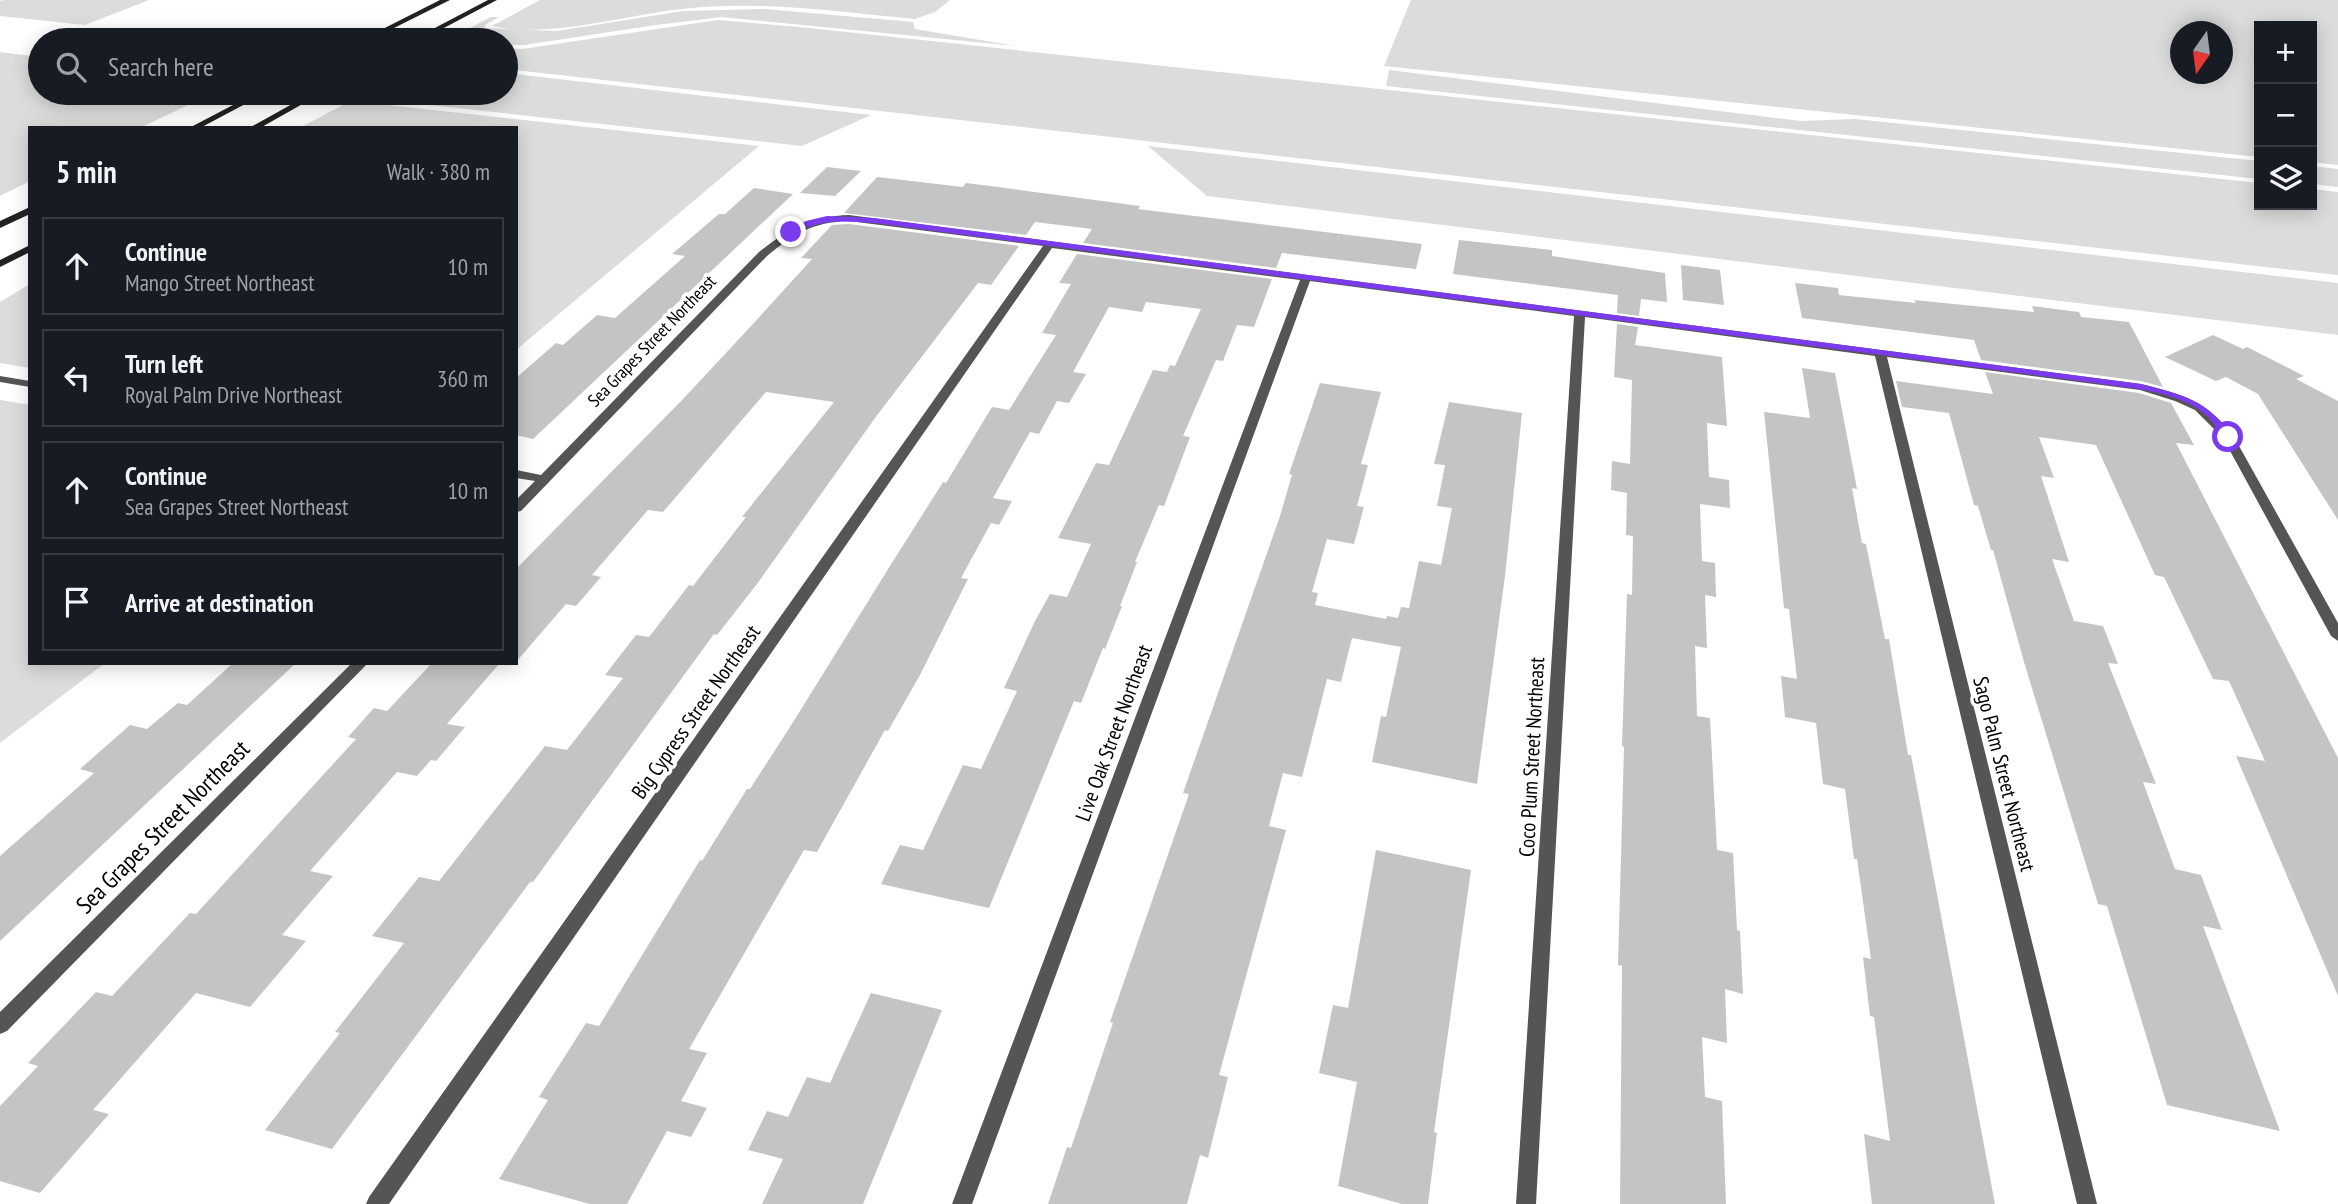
<!DOCTYPE html>
<meta charset="utf-8">
<style>
:root{--surface:#171b24;--page:#20242c;--text:#f1f3f6;--muted:#9ea1a6;--line:#363941}
body{margin:0;font-family:"PT Sans Narrow",sans-serif;background:var(--page);color:var(--text)}
.controls{position:absolute;right:21px;top:21px;display:grid;overflow:hidden;border-radius:0px;box-shadow:0 4px 18px #0003}
.controls button{width:63px;height:63px;display:grid;place-items:center;padding:0;border:0;border-bottom:2px solid var(--line);background:var(--surface);color:var(--text);font:35px sans-serif}
.compass{position:absolute;left:2170px;top:21px;width:63px;height:63px;border-radius:50%;background:var(--surface);box-shadow:0 4px 18px #0003;rotate:194deg}
.stop{position:absolute;width:21px;height:21px;margin:-16px;border:5px solid #7c3aed;border-radius:50%;background:#fff}
.stop.end{background:#7c3aed;border-color:#fff;box-shadow:0 2px 7px #0008}
.list{margin:0;padding:0;list-style:none}
h2{display:flex;justify-content:space-between;align-items:center;height:91px;margin:0;padding:0 28px;font-size:30px}
h2 small{font-size:23px;font-weight:400;color:var(--muted)}
.list li{display:grid;grid-template-columns:46px 1fr auto;gap:21px;align-items:center;box-sizing:border-box;height:98px;margin:0 14px 14px;padding:0 14px;border:2px solid var(--line);border-radius:0px}
.list b{display:block;font-size:26px;white-space:nowrap}
.list p{margin:0;font-size:23px;white-space:nowrap;color:var(--muted)}
.list em{font-size:23px;font-style:normal;color:var(--muted)}
.icon{flex:none;width:38px;height:38px;fill:none;stroke:currentColor;stroke-width:2;stroke-linecap:round;stroke-linejoin:round}
.map{position:relative;flex:none;width:2338px;height:1204px;overflow:hidden}
.search{position:absolute;background:var(--surface);box-shadow:0 4px 18px #0003;left:28px;top:28px;width:490px;height:77px;display:flex;align-items:center;gap:18px;box-sizing:border-box;padding:0 24px;border-radius:38px;color:var(--muted);font-size:26px}
.panel{position:absolute;background:var(--surface);box-shadow:0 4px 18px #0003;left:28px;top:126px;width:490px;height:539px;border-radius:0px}
.map>svg:first-child{display:block}
.green{fill:#dcdcdc;fill-rule:evenodd}
.building{fill:#c4c4c4}
.lines{fill:none;stroke-linecap:round;stroke-linejoin:round}
.minor{fill:#555;fill-rule:evenodd}
.secondary{fill:#222;fill-rule:evenodd}
.route{fill:#7c3aed}
.labels{text-anchor:middle;stroke-width:7;stroke-linejoin:round;paint-order:stroke}
.far-street-label{font-size:18px;fill:#000;stroke:#fff}
.street-label{font-size:21px;fill:#000;stroke:#fff}
.near-street-label{font-size:24px;fill:#000;stroke:#fff}
</style>
<div class="map">
<svg width="2338" height="1204" viewBox="0 0 2338 1204">
<rect width="100%" height="100%" fill="#fff"/>
<!-- green -->
<path class="green" d="M4 0H149L85 25 0 16V1Z
M540 0H950L935 12 915 19C838 12 759 0 682 9 624 15 549 39 492 26Z
M1411 0H2338V165L2312 162V26H2259V157L1384 66ZM2180 32H2222V74H2180Z
M764 9 913 22 915 29 1016 46 722 17 656 25 524 45H506V40H447L491 17H499L485 25V28L557 31 683 11Z
M718 20 809 28 2259 183V205H2312V189L2338 192V275L506 69V48L522 49Z
M0 52 40 57V93H213L140 128H30V181L0 196Z
M1389 70 1801 121 1855 119 2259 161V179L1386 86Z
M506 73 871 115 802 146 357 97 338 99 350 93H506Z
M351 101 759 146 516 350V128H299Z
M1148 146 2338 283V335L1207 196Z
M2312 166 2338 169V187L2312 184Z
M30 284V368L0 363V302Z
M0 400 30 405V663H105L0 743Z"/>
<!-- building -->
<path class="building" d="M827 167 861 171 835 196 800 193Z
M877 177 963 187 966 183 998 187 1140 206 1138 209 1422 244 1416 269 1282 253 1276 268 1083 243 1092 229 1035 222 1026 235 844 213Z
M754 188 793 194 533 439 516 435V378L556 343 563 345 597 315 615 318 685 256 672 254 719 214H725Z
M849 224 1019 246 991 285 978 283 875 418 757 584 717 635 714 634 533 882H530L332 1149 265 1130 340 1033 335 1032 404 943 372 936 419 877 439 881 545 746 567 750 623 678 605 675 636 635 649 637 689 585 693 586 746 517H742L834 402 766 392 663 512 648 510 592 575 601 577 576 606 566 604 516 662V569L685 397 752 325 812 259 801 258 832 225Z
M1459 240 1552 250V256L1665 273 1667 302 1641 299 1639 316 1617 313 1618 295 1453 274Z
M1077 254 1272 279 1254 327 1237 325 1223 361 1216 360 1183 436 1190 437 1164 506 1159 505 1135 562H1137L1120 606H1122L1105 649 1103 648 1081 703 1074 701 989 908 881 884 900 845 923 850 963 765 981 769 1017 691 1004 688 1035 621 1050 594 1067 597 1091 544 1058 538 1096 463 1109 465 1153 370 1167 372 1170 365 1175 366 1201 309 1146 302 1142 312 1109 307 1073 372 1086 374 1069 403 1057 401 1039 434 1030 432 993 498 1012 501 999 525 991 523 961 578 968 579 920 675 888 731 885 730 817 852 804 850 689 1049 707 1053 681 1101 707 1108 691 1137 667 1131 627 1204H590L499 1179 548 1100 539 1097 586 1023 599 1026 700 860 702 861 747 789H750L790 727 890 566 943 482 946 483 992 407 1009 410 1056 335 1042 333 1071 284 1059 283Z
M1681 265 1720 270 1724 305 1683 300Z
M1795 283 1838 288 1839 295 1916 303 1914 300 2034 312 2032 306 2079 312 2081 317 2129 322 2163 387 2141 381 1981 360 1974 340 1802 318Z
M1617 324 1638 327 1635 345 1722 357 1727 426 1707 423 1709 477 1729 480 1730 508 1700 504 1702 561 1715 563 1716 597 1705 595 1707 648 1695 646 1697 716 1710 718 1717 850 1733 853 1737 930 1740 931 1743 994 1725 989 1727 1043 1702 1037 1705 1097 1722 1101 1726 1204H1620L1622 966 1618 965 1624 747 1622 746 1627 594 1632 595 1633 536 1626 535 1627 493 1611 490 1612 461 1630 464 1632 380 1614 377Z
M2213 335 2243 349 2247 347 2304 376 2296 379 2338 401V520L2258 394 2226 377 2216 381 2165 357Z
M1802 368 1835 373 1857 489 1852 488 1862 543 1866 544 1885 639H1889L1908 755H1911L1995 1204H1872L1864 1134 1890 1141 1874 1017 1870 1016 1863 957 1871 959 1857 859H1854L1845 789 1823 784 1816 723 1785 717 1781 676 1797 679 1789 609 1784 608 1764 412 1810 418Z
M1985 372 2139 393 2171 403 2194 445 2176 443 2338 758V996L2236 756 2265 761 2229 681 2213 679 2164 577 2155 575 2096 445 2039 437 2054 478 2041 476 2069 562 2052 559 2074 621 2103 626 2118 664 2108 663 2156 784 2143 782 2175 869 2201 875 2222 930 2203 926 2280 1131 2167 1105 2107 906 2098 904 2024 662 1993 550H1991L1978 506 1974 505 1949 413 1902 407 1896 381 1993 394Z
M1320 383 1381 392 1361 464 1368 465 1357 506 1364 507 1354 544 1327 539 1312 592 1318 593 1315 605 1386 619 1387 616 1398 618 1401 607 1409 608 1419 561 1441 565 1452 508 1437 506 1445 465 1434 464 1449 402 1522 413 1505 576 1477 784 1372 762 1381 716 1386 717 1401 647 1352 638 1341 682 1327 679 1302 777 1283 773 1269 826 1286 830 1219 1075 1228 1077 1208 1158 1200 1155 1187 1204H1048L1067 1147 1071 1148 1113 1023 1110 1022 1189 794 1183 793 1280 516 1292 475 1289 474Z
M233 663H296L0 941V856L94 773 80 769 130 725 147 729 178 703 187 705Z
M432 663H500L447 724 465 727 436 761 431 760 417 776 397 772 310 871 333 876 282 935 306 941 250 1007 196 993 93 1110 109 1114 40 1193 0 1181V1106L38 1066 28 1063 96 992 112 996 190 913 196 914 356 739 348 737 374 708 387 711Z
M1376 850 1471 870 1434 1132 1437 1133 1428 1204H1402L1338 1186 1357 1082 1319 1073 1333 1005 1348 1008Z
M871 993 942 1010 863 1204H762L783 1159 748 1150 767 1111 788 1117 807 1077 830 1083Z"/>
<g class="lines">
<!-- minor -->
<path class="minor" d="M849 215 2141 384C2182 394 2208 401 2234 437L2338 623V641L2331 636 2223 438 2195 410 2175 401 2140 390 1887 357 2097 1204H2077L1875 356 1585 317 1536 1204H1516L1574 316 1310 281 972 1204H952L1300 280 1052 248 389 1204H366L369 1197 1043 246 849 221C812 222 794 234 767 256L549 482 521 511 516 512V500L535 481 516 478V470L541 475 759 252C788 229 812 216 849 215Z
M0 376 30 381V387L0 382Z
M352 663H368L7 1031 0 1034V1012Z"/>
<!-- secondary -->
<path class="secondary" d="M440 0H450L370 40H361Z
M488 0H497L421 40H412Z
M256 93H266L200 128H189Z
M312 93H322L260 128H249Z
M30 207V214L0 228V221Z
M30 245V252L0 267V260Z"/>
</g>
<!-- route -->
<path class="route" d="M827 216 874 218 2141 384C2185 396 2205 398 2233 437L2224 439C2219 432 2214 423 2208 417 2182 392 2136 389 2102 384L874 223C841 221 823 218 793 234L787 232 806 221Z"/>
<g class="labels">
<!-- far-street labels -->
<g class="far-street-label">
<text transform="translate(652 341) rotate(-46)" y="6">Sea Grapes Street Northeast</text>
</g>
<!-- street labels -->
<g class="street-label">
<text transform="translate(696 712) rotate(-55)" y="7">Big Cypress Street Northeast</text>
<text transform="translate(1114 733) rotate(-70)" y="7">Live Oak Street Northeast</text>
<text transform="translate(1532 757) rotate(-87)" y="7">Coco Plum Street Northeast</text>
<text transform="translate(2004 774) rotate(76)" y="7">Sago Palm Street Northeast</text>
</g>
<!-- near-street labels -->
<g class="near-street-label">
<text transform="translate(163 827) rotate(-45)" y="8">Sea Grapes Street Northeast</text>
</g>
</g>
</svg>
<div class="controls">
<button>+</button>
<button>−</button>
<button><svg class="icon" aria-label="layers" viewBox="0 0 24 24"><path d="M12 4l9 5-9 5-9-5zM3 14l9 5 9-5"/></svg></button>
</div>
<svg class="compass" viewBox="-18 -18 36 36"><path d="M0-13l5 13h-10z" fill="#e53935"/><path d="M0 13l5-13h-10z" fill="#9ea1a6"/></svg>
<div class="stop" style="left:2228px;top:437px"></div>
<div class="stop end" style="left:791px;top:232px"></div>
<div class="search"><svg class="icon" aria-label="search" viewBox="0 0 24 24"><circle cx="10" cy="10" r="6"/><path d="M15 15l6 6"/></svg>Search here</div>
<section class="panel">
<h2>5 min<small>Walk · 380 m</small></h2>
<ul class="list">
<li><svg class="icon" aria-label="ahead" viewBox="0 0 24 24"><path d="M12 20V5M6 11l6-6 6 6"/></svg><div><b>Continue</b><p>Mango Street Northeast</p></div><em>10 m</em></li>
<li><svg class="icon" aria-label="left" viewBox="0 0 24 24"><path d="M17 20v-9H6M10 6l-5 5 5 5"/></svg><div><b>Turn left</b><p>Royal Palm Drive Northeast</p></div><em>360 m</em></li>
<li><svg class="icon" aria-label="ahead" viewBox="0 0 24 24"><path d="M12 20V5M6 11l6-6 6 6"/></svg><div><b>Continue</b><p>Sea Grapes Street Northeast</p></div><em>10 m</em></li>
<li><svg class="icon" aria-label="arrive" viewBox="0 0 24 24"><path d="M6 21V4h12l-3 4 3 4H6"/></svg><div><b>Arrive at destination</b></div></li>
</ul>
</section>
</div>
